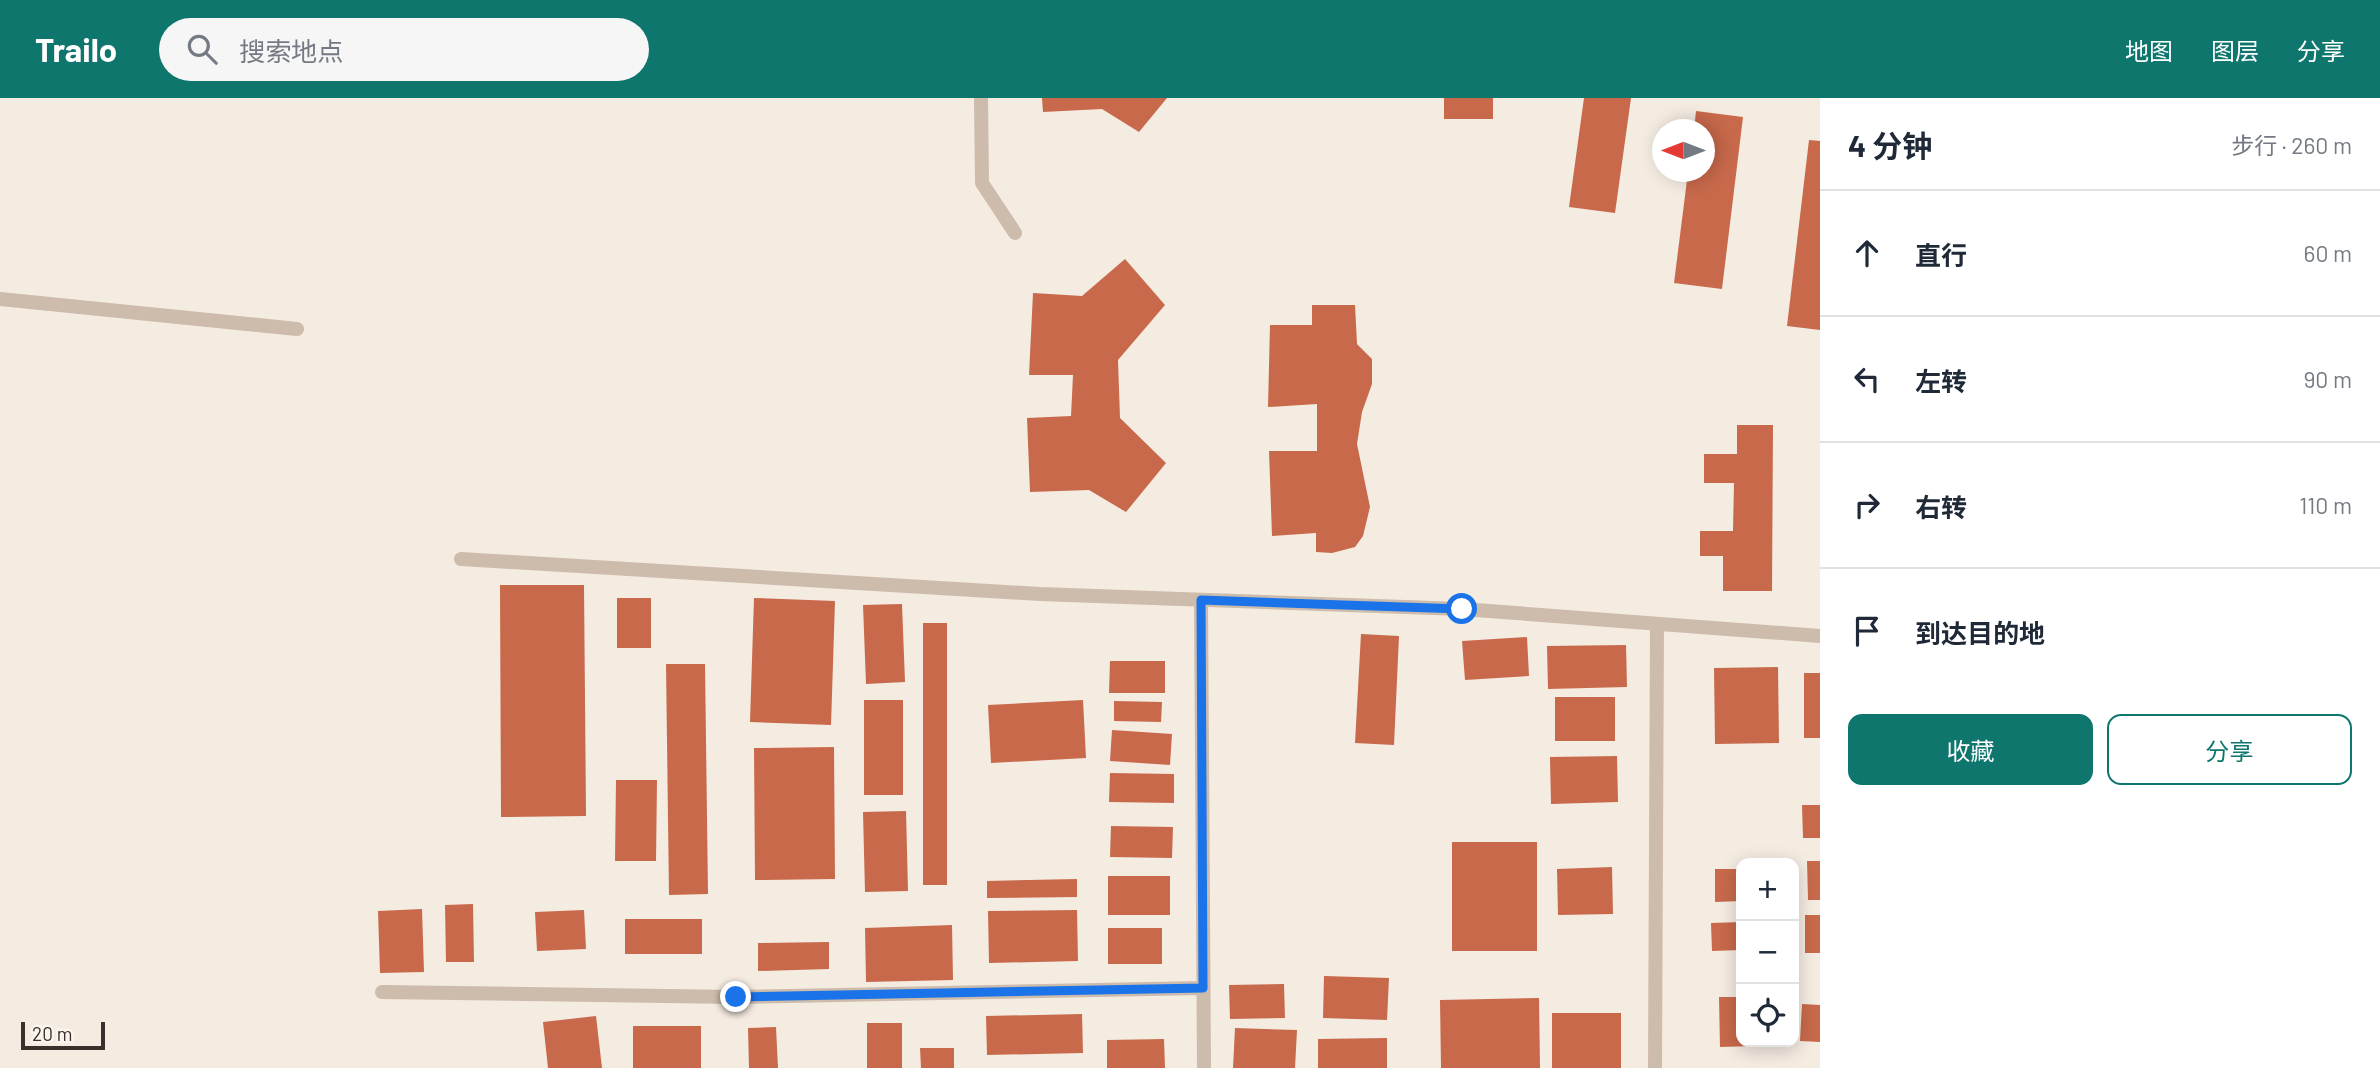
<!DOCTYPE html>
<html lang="zh">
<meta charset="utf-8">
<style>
:root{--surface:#fff;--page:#f6f6f7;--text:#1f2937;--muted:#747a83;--line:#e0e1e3;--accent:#0f766e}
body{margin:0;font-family:Barlow,"Noto Sans SC",sans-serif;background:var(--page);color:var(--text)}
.controls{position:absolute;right:21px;bottom:21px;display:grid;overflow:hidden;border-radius:14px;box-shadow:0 4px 18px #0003}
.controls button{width:63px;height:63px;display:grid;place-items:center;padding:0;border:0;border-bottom:2px solid var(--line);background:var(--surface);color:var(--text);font:35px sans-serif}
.compass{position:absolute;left:1652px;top:21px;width:63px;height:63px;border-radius:50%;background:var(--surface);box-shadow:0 4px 18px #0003;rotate:270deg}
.scale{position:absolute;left:21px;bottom:18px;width:84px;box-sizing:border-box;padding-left:7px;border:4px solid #3b302b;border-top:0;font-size:19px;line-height:24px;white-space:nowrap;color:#3b302b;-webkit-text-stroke:5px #fbf5ee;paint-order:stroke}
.stop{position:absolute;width:21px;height:21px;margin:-16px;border:5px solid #1a73e8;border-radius:50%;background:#fff}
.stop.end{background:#1a73e8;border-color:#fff;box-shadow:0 2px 7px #0008}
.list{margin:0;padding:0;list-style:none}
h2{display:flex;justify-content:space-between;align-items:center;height:91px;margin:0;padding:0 28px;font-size:30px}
h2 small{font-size:23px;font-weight:400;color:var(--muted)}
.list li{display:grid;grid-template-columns:46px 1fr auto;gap:21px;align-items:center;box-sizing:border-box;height:126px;padding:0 28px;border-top:2px solid var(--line)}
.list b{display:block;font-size:26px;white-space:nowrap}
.list em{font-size:23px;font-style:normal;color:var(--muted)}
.actions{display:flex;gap:14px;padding:21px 28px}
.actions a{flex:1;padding:16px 0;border:2px solid var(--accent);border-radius:14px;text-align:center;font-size:24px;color:var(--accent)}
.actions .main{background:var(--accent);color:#fff}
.icon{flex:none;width:38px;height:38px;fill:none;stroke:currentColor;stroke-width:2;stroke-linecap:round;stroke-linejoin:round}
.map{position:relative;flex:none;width:1820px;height:970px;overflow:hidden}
header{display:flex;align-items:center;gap:42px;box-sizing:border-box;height:98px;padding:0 35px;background:var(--accent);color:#fff}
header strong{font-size:33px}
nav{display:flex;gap:38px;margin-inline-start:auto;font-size:24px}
.search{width:490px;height:63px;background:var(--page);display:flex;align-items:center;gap:18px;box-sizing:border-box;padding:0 24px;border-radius:38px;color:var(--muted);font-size:26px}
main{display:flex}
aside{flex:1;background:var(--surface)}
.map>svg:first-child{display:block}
.building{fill:#c8694b}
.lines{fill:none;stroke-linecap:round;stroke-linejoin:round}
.lane{stroke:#cdbbac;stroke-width:14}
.route{stroke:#1a73e8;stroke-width:9}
</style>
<header>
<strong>Trailo</strong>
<div class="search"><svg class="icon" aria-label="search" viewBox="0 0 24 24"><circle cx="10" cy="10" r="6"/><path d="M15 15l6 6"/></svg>搜索地点</div>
<nav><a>地图</a><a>图层</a><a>分享</a></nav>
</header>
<main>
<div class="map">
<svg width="1820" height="970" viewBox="0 0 1820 970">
<rect width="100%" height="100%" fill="#f4ebe1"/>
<!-- building -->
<path class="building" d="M1042 0H1167L1139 34 1102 11 1043 14Z
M1444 0H1493V21H1444Z
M1584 0H1631L1615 115 1569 109Z
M1696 13 1743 19 1722 191 1674 185 1688 74H1704V32H1694Z
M1809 42 1820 43V232L1787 228Z
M1125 161 1165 207 1118 262 1120 320 1166 365 1126 414 1089 392 1030 394 1027 320 1071 318 1073 277H1029L1033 195 1082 198Z
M1312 207H1355L1357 246 1372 261V286L1362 314 1357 346 1370 409 1363 438 1355 449 1332 455 1316 454V435L1272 438 1269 353H1317V306L1268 309 1270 227H1312Z
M1737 327H1773L1772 493H1723V458H1700V433H1733L1734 385H1704V356H1737Z
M500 487H584L586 718 501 719Z
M617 500H651V550H617Z
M754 500 835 503 831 627 750 624Z
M902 506 905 584 866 586 863 507Z
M923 525H947V787H923Z
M1361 536 1399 538 1394 647 1355 645Z
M1527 539 1529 578 1465 582 1462 543Z
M1626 547 1627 589 1548 591 1547 548Z
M1110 563H1165V595H1109Z
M666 566H705L708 796 669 797Z
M1778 569 1779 645 1715 646 1714 570Z
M1804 575H1820V640H1804Z
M1555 599H1615V643H1555Z
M864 602H903V697H864Z
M1083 602 1086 660 991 665 988 607Z
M1114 603 1162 604 1161 624 1114 623Z
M1112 632 1172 636 1170 667 1110 663Z
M834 649 835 781 755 782 754 650Z
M1617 658 1618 704 1551 706 1550 659Z
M1110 675 1174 676V705L1109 704Z
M616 682H657L656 763H615Z
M1802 707H1820V740H1803Z
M906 713 908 793 865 794 863 714Z
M1111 728 1173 729 1172 760 1110 759Z
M1452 744H1537V853H1452Z
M1807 763H1820V802H1808Z
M1612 769 1613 816 1558 817 1557 771Z
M1715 771H1741V803L1715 804Z
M1108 778H1170V817H1108Z
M1077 781V799L987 800V783Z
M473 806 474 864H446L445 807Z
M422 811 424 874 380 875 378 813Z
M584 812 586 851 537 853 535 814Z
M1077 812 1078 863 989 865 988 813Z
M1805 817H1820V855H1805Z
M625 821H702V856H625Z
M1741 824V852L1712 853 1711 825Z
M952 827 953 882 866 884 865 830Z
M1108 830H1162V866H1108Z
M829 844V871L758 873V845Z
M1324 878 1389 880 1387 922 1323 920Z
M1284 886 1285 920 1230 921 1229 887Z
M1719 899H1741V944H1785V947L1720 949Z
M1539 900 1540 970H1441L1440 902Z
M1802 906 1820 907V944L1800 943Z
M1552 915H1621V970H1552Z
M1082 916 1083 955 987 957 986 918Z
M596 918 602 970H548L543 924Z
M867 925H902V970H867Z
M633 928H701V970H633Z
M776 929 778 970H749L748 930Z
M1235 930 1297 932 1295 970H1233Z
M1387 940V970H1318V941Z
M1164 941 1165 970H1107V942Z
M920 950H954V970H921Z"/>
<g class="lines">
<!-- lane -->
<path class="lane" d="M981 0 982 85 1015 135
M0 201 297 231
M461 461 1040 496 1462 511 1820 538
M1201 502 1204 970
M382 894 736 899 1203 890
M1655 970 1657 526"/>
</g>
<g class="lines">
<!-- route -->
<path class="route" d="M736 899 1203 890 1201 502 1462 511"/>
</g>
</svg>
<div class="controls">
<button>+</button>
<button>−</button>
<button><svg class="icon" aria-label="locate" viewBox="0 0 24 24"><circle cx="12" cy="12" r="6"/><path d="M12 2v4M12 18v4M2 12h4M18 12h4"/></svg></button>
</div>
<svg class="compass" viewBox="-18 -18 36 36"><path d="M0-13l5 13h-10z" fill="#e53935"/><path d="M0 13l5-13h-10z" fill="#747a83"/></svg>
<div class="scale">20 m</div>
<div class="stop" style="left:1462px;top:511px"></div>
<div class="stop end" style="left:736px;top:899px"></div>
</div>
<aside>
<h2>4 分钟<small>步行 · 260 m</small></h2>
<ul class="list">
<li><svg class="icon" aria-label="ahead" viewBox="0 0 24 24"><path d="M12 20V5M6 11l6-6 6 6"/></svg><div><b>直行</b></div><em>60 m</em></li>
<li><svg class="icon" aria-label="left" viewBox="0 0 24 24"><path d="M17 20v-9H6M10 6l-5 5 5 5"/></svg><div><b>左转</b></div><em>90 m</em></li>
<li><svg class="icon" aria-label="right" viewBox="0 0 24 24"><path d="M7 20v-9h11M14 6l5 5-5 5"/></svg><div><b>右转</b></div><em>110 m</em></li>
<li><svg class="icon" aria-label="arrive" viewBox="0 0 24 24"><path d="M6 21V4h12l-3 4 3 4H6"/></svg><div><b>到达目的地</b></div></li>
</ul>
<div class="actions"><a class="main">收藏</a><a>分享</a></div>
</aside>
</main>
